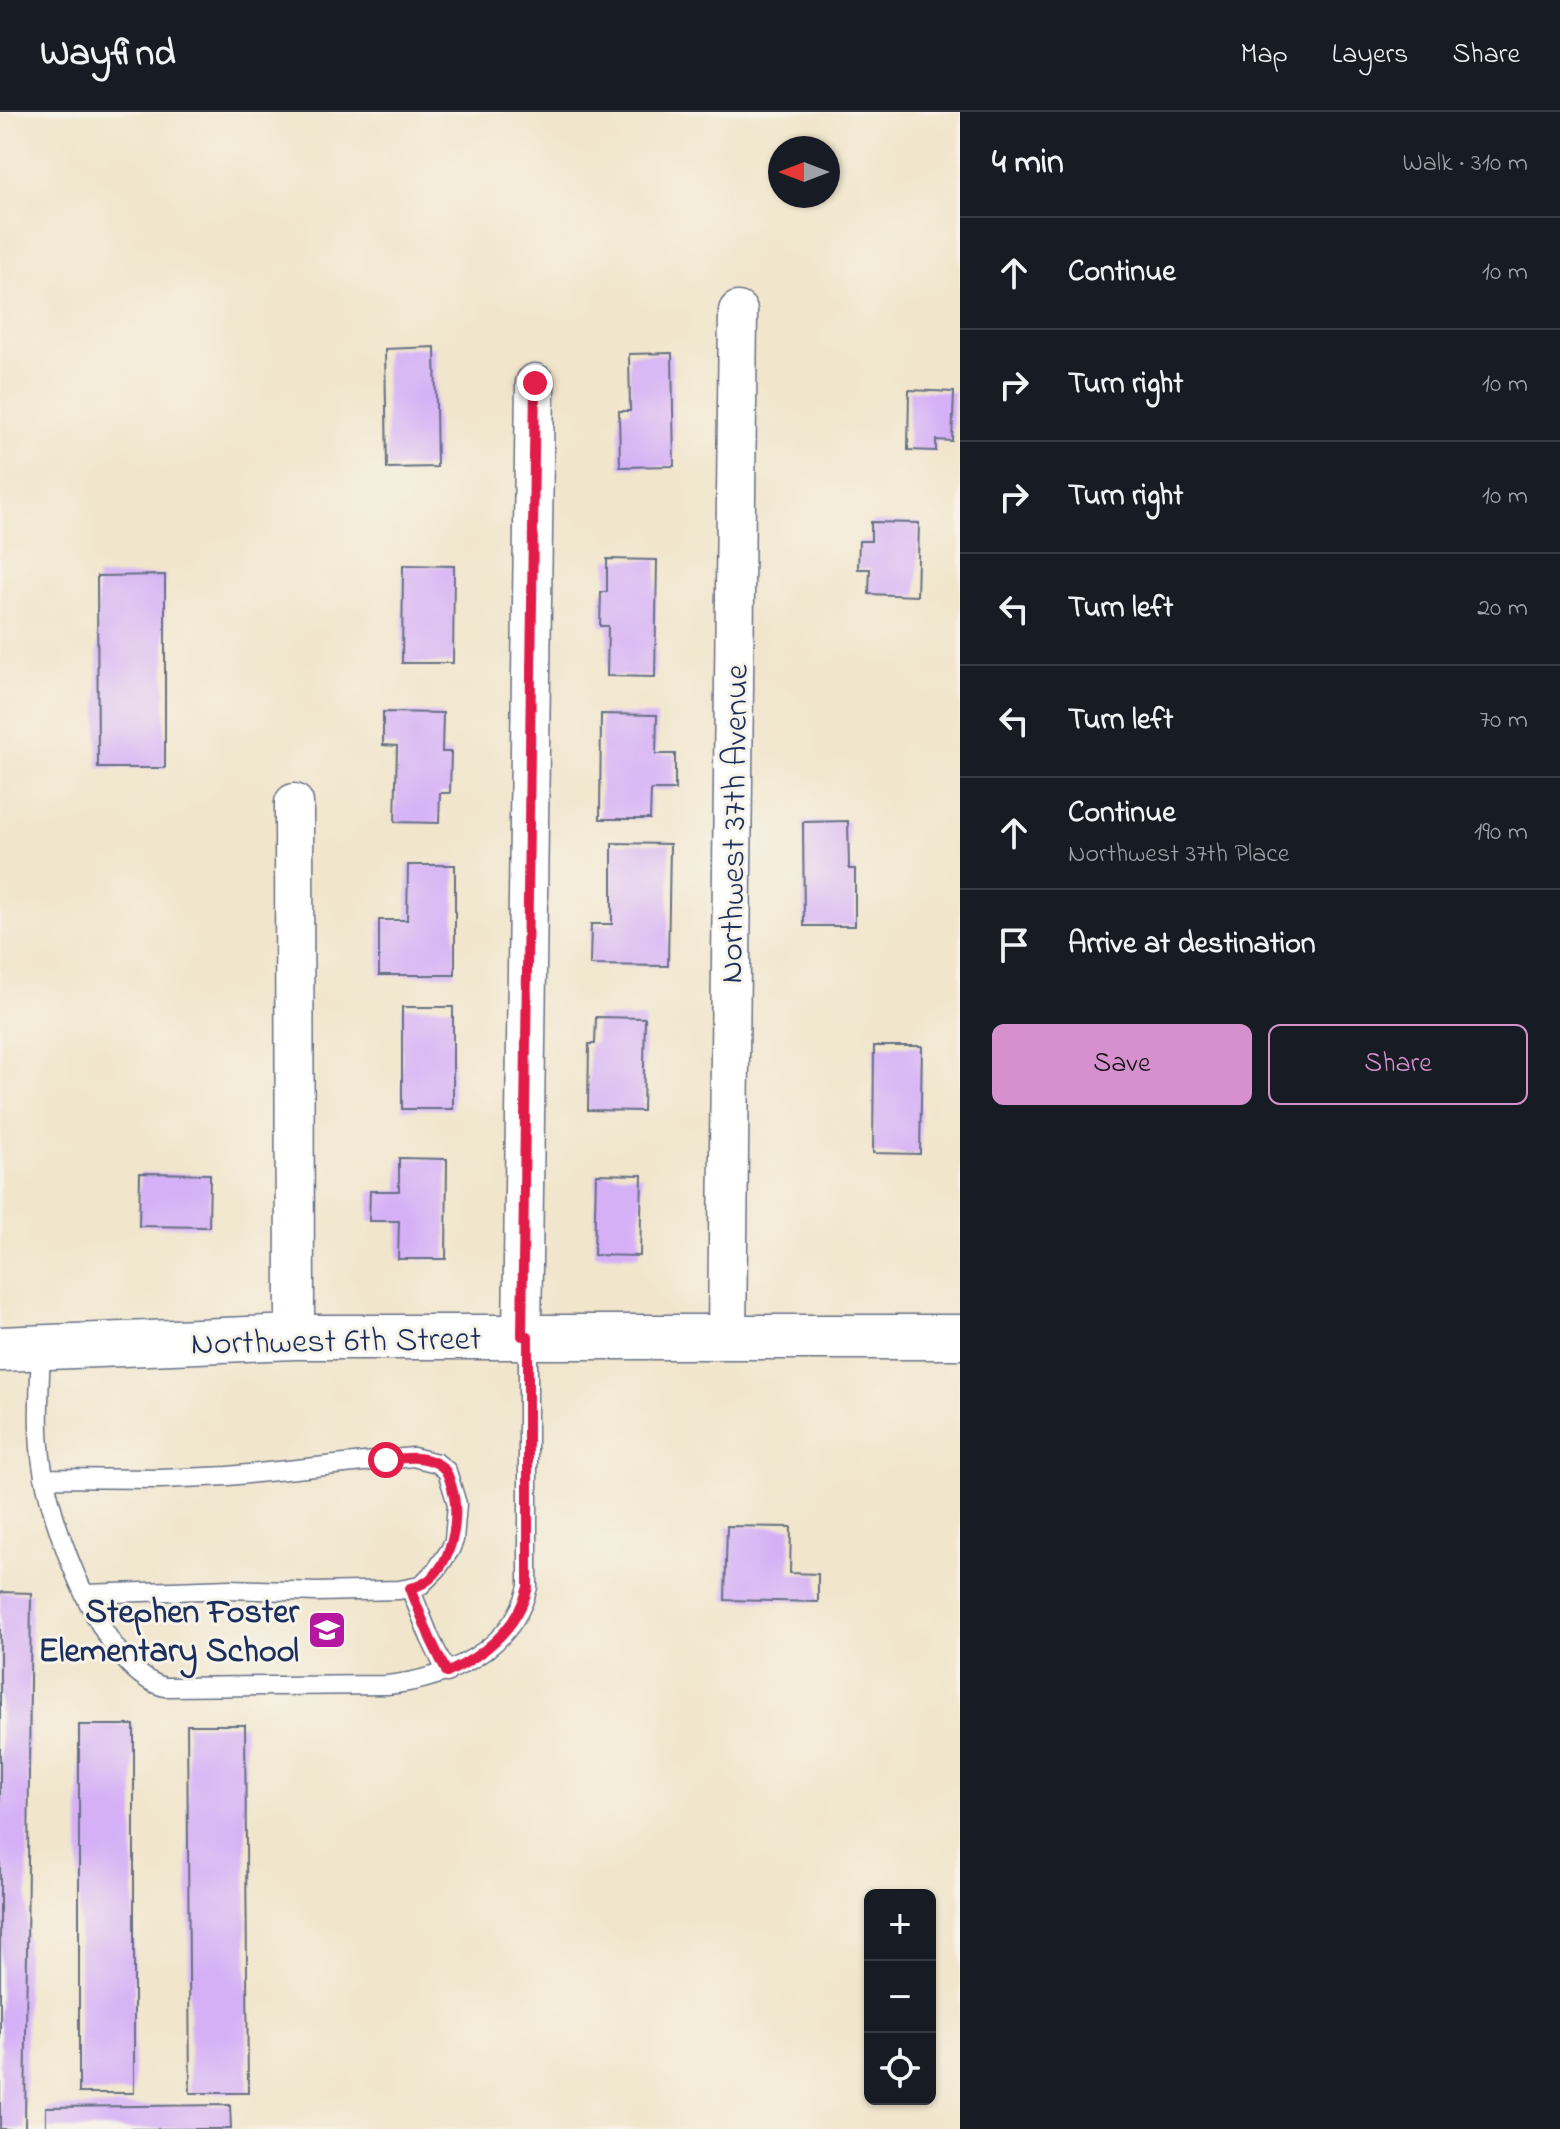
<!DOCTYPE html>
<meta charset="utf-8">
<style>
:root{--surface:#171b24;--page:#20242c;--text:#f1f3f6;--muted:#9ea1a6;--line:#363941;--accent:#d690ce}
body{margin:0;font-family:"Indie Flower",sans-serif;background:var(--page);color:var(--text)}
.controls{position:absolute;right:24px;bottom:24px;display:grid;overflow:hidden;border-radius:12px;box-shadow:0 2px 6px #0004}
.controls button{width:72px;height:72px;display:grid;place-items:center;padding:0;border:0;border-bottom:2px solid var(--line);background:var(--surface);color:var(--text);font:40px sans-serif}
.compass{position:absolute;left:768px;top:24px;width:72px;height:72px;border-radius:50%;background:var(--surface);box-shadow:0 2px 6px #0004;rotate:270deg}
.stop{position:absolute;width:24px;height:24px;margin:-18px;border:6px solid #e11d48;border-radius:50%;background:#fff}
.stop.end{background:#e11d48;border-color:#fff;box-shadow:0 2px 8px #0008}
.list{margin:0;padding:0;list-style:none}
h2{display:flex;justify-content:space-between;align-items:center;height:104px;margin:0;padding:0 32px;font-size:34px}
h2 small{font-size:26px;font-weight:400;color:var(--muted)}
.list li{display:grid;grid-template-columns:52px 1fr auto;gap:24px;align-items:center;box-sizing:border-box;height:112px;padding:0 32px;border-top:2px solid var(--line)}
.list b{display:block;font-size:30px;white-space:nowrap}
.list p{margin:0;font-size:26px;white-space:nowrap;color:var(--muted)}
.list em{font-size:26px;font-style:normal;color:var(--muted)}
.actions{display:flex;gap:16px;padding:24px 32px}
.actions a{flex:1;padding:18px 0;border:2px solid var(--accent);border-radius:12px;text-align:center;font-size:28px;color:var(--accent)}
.actions .main{background:var(--accent);color:#111}
.icon{flex:none;width:44px;height:44px;fill:none;stroke:currentColor;stroke-width:2;stroke-linecap:round;stroke-linejoin:round}
.map{position:relative;flex:none;width:960px;height:2017px;overflow:hidden}
header{display:flex;align-items:center;gap:48px;box-sizing:border-box;height:112px;padding:0 40px;background:var(--surface);border-bottom:2px solid var(--line)}
header strong{font-size:38px}
nav{display:flex;gap:44px;margin-inline-start:auto;font-size:28px}
main{display:flex}
aside{flex:1;background:var(--surface)}
.map>svg:first-child{display:block}
.building{fill:#d5b0f6}
.lines{fill:none;stroke-linecap:round;stroke-linejoin:round}
.lane-casing{stroke:#666f84;stroke-width:21}
.street-casing{stroke:#666f84;stroke-width:41}
.secondary-casing{stroke:#666f84;stroke-width:47}
.lane{stroke:#fff;stroke-width:18}
.street{stroke:#fff;stroke-width:38}
.secondary{stroke:#fff;stroke-width:44}
.route{stroke:#e11d48;stroke-width:10}
.labels{text-anchor:middle;stroke-width:6;stroke-linejoin:round;paint-order:stroke}
.street-label{font-size:34px;fill:#1b2f5e;stroke:#f7f3e8}
.poi-label{font-size:34px;font-weight:bold;fill:#1b2f5e;stroke:#f7f3e8;text-anchor:end}
</style>
<header>
<strong>Wayfind</strong>
<nav><a>Map</a><a>Layers</a><a>Share</a></nav>
</header>
<main>
<div class="map">
<svg width="960" height="2017" viewBox="0 0 960 2017">
<rect width="100%" height="100%" fill="#f7f3e8"/>
<filter id="ink" filterUnits="userSpaceOnUse"><feTurbulence type="fractalNoise" baseFrequency=".0125" numOctaves="2"/><feDisplacementMap in="SourceGraphic" scale="16" xChannelSelector="R" yChannelSelector="G"/><feConvolveMatrix kernelMatrix="1 2 1 2 8 2 1 2 1" color-interpolation-filters="sRGB"/></filter>
<filter id="wash" filterUnits="userSpaceOnUse"><feTurbulence type="fractalNoise" baseFrequency=".006" numOctaves="4" result="noise"/><feDisplacementMap in="SourceGraphic" scale="32" xChannelSelector="R" yChannelSelector="G"/><feGaussianBlur stdDeviation="1.8" result="paint"/><feColorMatrix in="noise" values="0 0 0 0 0 0 0 0 0 0 0 0 0 0 0 0 0 1.4 0 .05"/><feComposite in="paint" operator="in"/></filter>
<g filter="url(#wash)">
<rect width="100%" height="100%" fill="#f1e5cb"/>
<g id="blocks">
<!-- building -->
<path class="building" d="M435 235 437 355 387 356 385 237Z
M672 241 674 354 620 355 619 299H630L629 242Z
M909 278 954 280 952 329 936 328V339L908 338Z
M871 410 919 411 917 484 869 482 870 457H858L859 429H871Z
M607 447 657 448 655 565 607 564 608 514H600L601 480H607Z
M403 453 454 454 453 551H402Z
M165 463V656H98L97 464Z
M383 600 443 601 442 640H451L450 681H440L439 711 395 710 397 634 383 633Z
M601 602 657 603 656 642H675V678H651L650 707H600Z
M848 709 849 757H855V814H804L803 710Z
M612 731 670 732 668 854 590 853 591 812H612Z
M408 753H455V863H379V808H407Z
M402 895H453V997H402Z
M596 905 645 906 643 999 588 998 589 932H595Z
M874 934H922L920 1042 873 1041Z
M399 1046 447 1047 446 1147H398L399 1109H369L370 1079H399Z
M140 1061 210 1062 209 1115 139 1114Z
M596 1062 642 1063 640 1144 594 1143Z
M727 1414 791 1415 790 1461 818 1462V1490L725 1488Z
M0 1480 31 1481 25 2017H0Z
M79 1613H134V1981H79Z
M187 1613H245L248 1981H190Z
M230 1993 231 2017H46V1995Z"/>
</g>
</g>
<g filter="url(#ink)">
<use href="#blocks" fill-opacity="0" stroke="#666f84" stroke-width="2"/>
<g class="lines">
<defs>
<path id="lane" d="M41 1236C40 1275 36 1314 42 1352 50 1410 103 1561 165 1575L387 1573C447 1567 512 1539 528 1475V1224
M44 1366 160 1367 228 1364 413 1345 437 1351 447 1359 457 1392 454 1428 450 1438 437 1457 420 1474 399 1478 317 1480 230 1477 84 1482
M410 1476 430 1526 447 1561"/>
<path id="street" d="M294 691 295 1225
M522 1224 535 271
M727 1224 738 199"/>
<path id="secondary" d="M0 1237 295 1225H960"/>
</defs>
<!-- lane casing -->
<use href="#lane" class="lane-casing"/>
<!-- street casing -->
<use href="#street" class="street-casing"/>
<!-- secondary casing -->
<use href="#secondary" class="secondary-casing"/>
<!-- lane -->
<use href="#lane" class="lane"/>
<!-- street -->
<use href="#street" class="street"/>
<!-- secondary -->
<use href="#secondary" class="secondary"/>
</g>
</g>
<g class="lines" filter="url(#ink)">
<!-- route -->
<path class="route" d="M386 1348C403 1346 420 1343 436 1351 447 1356 449 1365 452 1376 462 1409 450 1469 410 1476L430 1526 447 1561C484 1543 518 1516 528 1475V1224H522L535 271"/>
</g>
<!-- icons -->
<defs>
<symbol id="school-square" viewBox="-11 -11 22 22"><rect x="-9" y="-9" width="18" height="18" rx="4" fill="#b5179e" stroke="#f7f3e8"/><path d="M0-5L7-2L0 1L-7-2ZM-4 1L0 2.5L4 1V4Q0 6-4 4Z" fill="#fff"/></symbol>
</defs>
<g fill-rule="evenodd">
<use href="#school-square" x="305" y="1496" width="44" height="44"/>
</g>
<g class="labels">
<!-- street labels -->
<g class="street-label">
<text transform="translate(732 712) rotate(-89)" y="12">Northwest 37th Avenue</text>
<text transform="translate(336 1227) rotate(-1)" y="12">Northwest 6th Street</text>
</g>
<!-- poi labels -->
<g class="poi-label">
<text x="299" y="1510">Stephen Foster<tspan x="299" dy="39">Elementary School</tspan></text>
</g>
</g>
</svg>
<div class="controls">
<button>+</button>
<button>−</button>
<button><svg class="icon" aria-label="locate" viewBox="0 0 24 24"><circle cx="12" cy="12" r="6"/><path d="M12 2v4M12 18v4M2 12h4M18 12h4"/></svg></button>
</div>
<svg class="compass" viewBox="-18 -18 36 36"><path d="M0-13l5 13h-10z" fill="#e53935"/><path d="M0 13l5-13h-10z" fill="#9ea1a6"/></svg>
<div class="stop" style="left:386px;top:1348px"></div>
<div class="stop end" style="left:535px;top:271px"></div>
</div>
<aside>
<h2>4 min<small>Walk · 310 m</small></h2>
<ul class="list">
<li><svg class="icon" aria-label="ahead" viewBox="0 0 24 24"><path d="M12 20V5M6 11l6-6 6 6"/></svg><div><b>Continue</b></div><em>10 m</em></li>
<li><svg class="icon" aria-label="right" viewBox="0 0 24 24"><path d="M7 20v-9h11M14 6l5 5-5 5"/></svg><div><b>Turn right</b></div><em>10 m</em></li>
<li><svg class="icon" aria-label="right" viewBox="0 0 24 24"><path d="M7 20v-9h11M14 6l5 5-5 5"/></svg><div><b>Turn right</b></div><em>10 m</em></li>
<li><svg class="icon" aria-label="left" viewBox="0 0 24 24"><path d="M17 20v-9H6M10 6l-5 5 5 5"/></svg><div><b>Turn left</b></div><em>20 m</em></li>
<li><svg class="icon" aria-label="left" viewBox="0 0 24 24"><path d="M17 20v-9H6M10 6l-5 5 5 5"/></svg><div><b>Turn left</b></div><em>70 m</em></li>
<li><svg class="icon" aria-label="ahead" viewBox="0 0 24 24"><path d="M12 20V5M6 11l6-6 6 6"/></svg><div><b>Continue</b><p>Northwest 37th Place</p></div><em>190 m</em></li>
<li><svg class="icon" aria-label="arrive" viewBox="0 0 24 24"><path d="M6 21V4h12l-3 4 3 4H6"/></svg><div><b>Arrive at destination</b></div></li>
</ul>
<div class="actions"><a class="main">Save</a><a>Share</a></div>
</aside>
</main>
